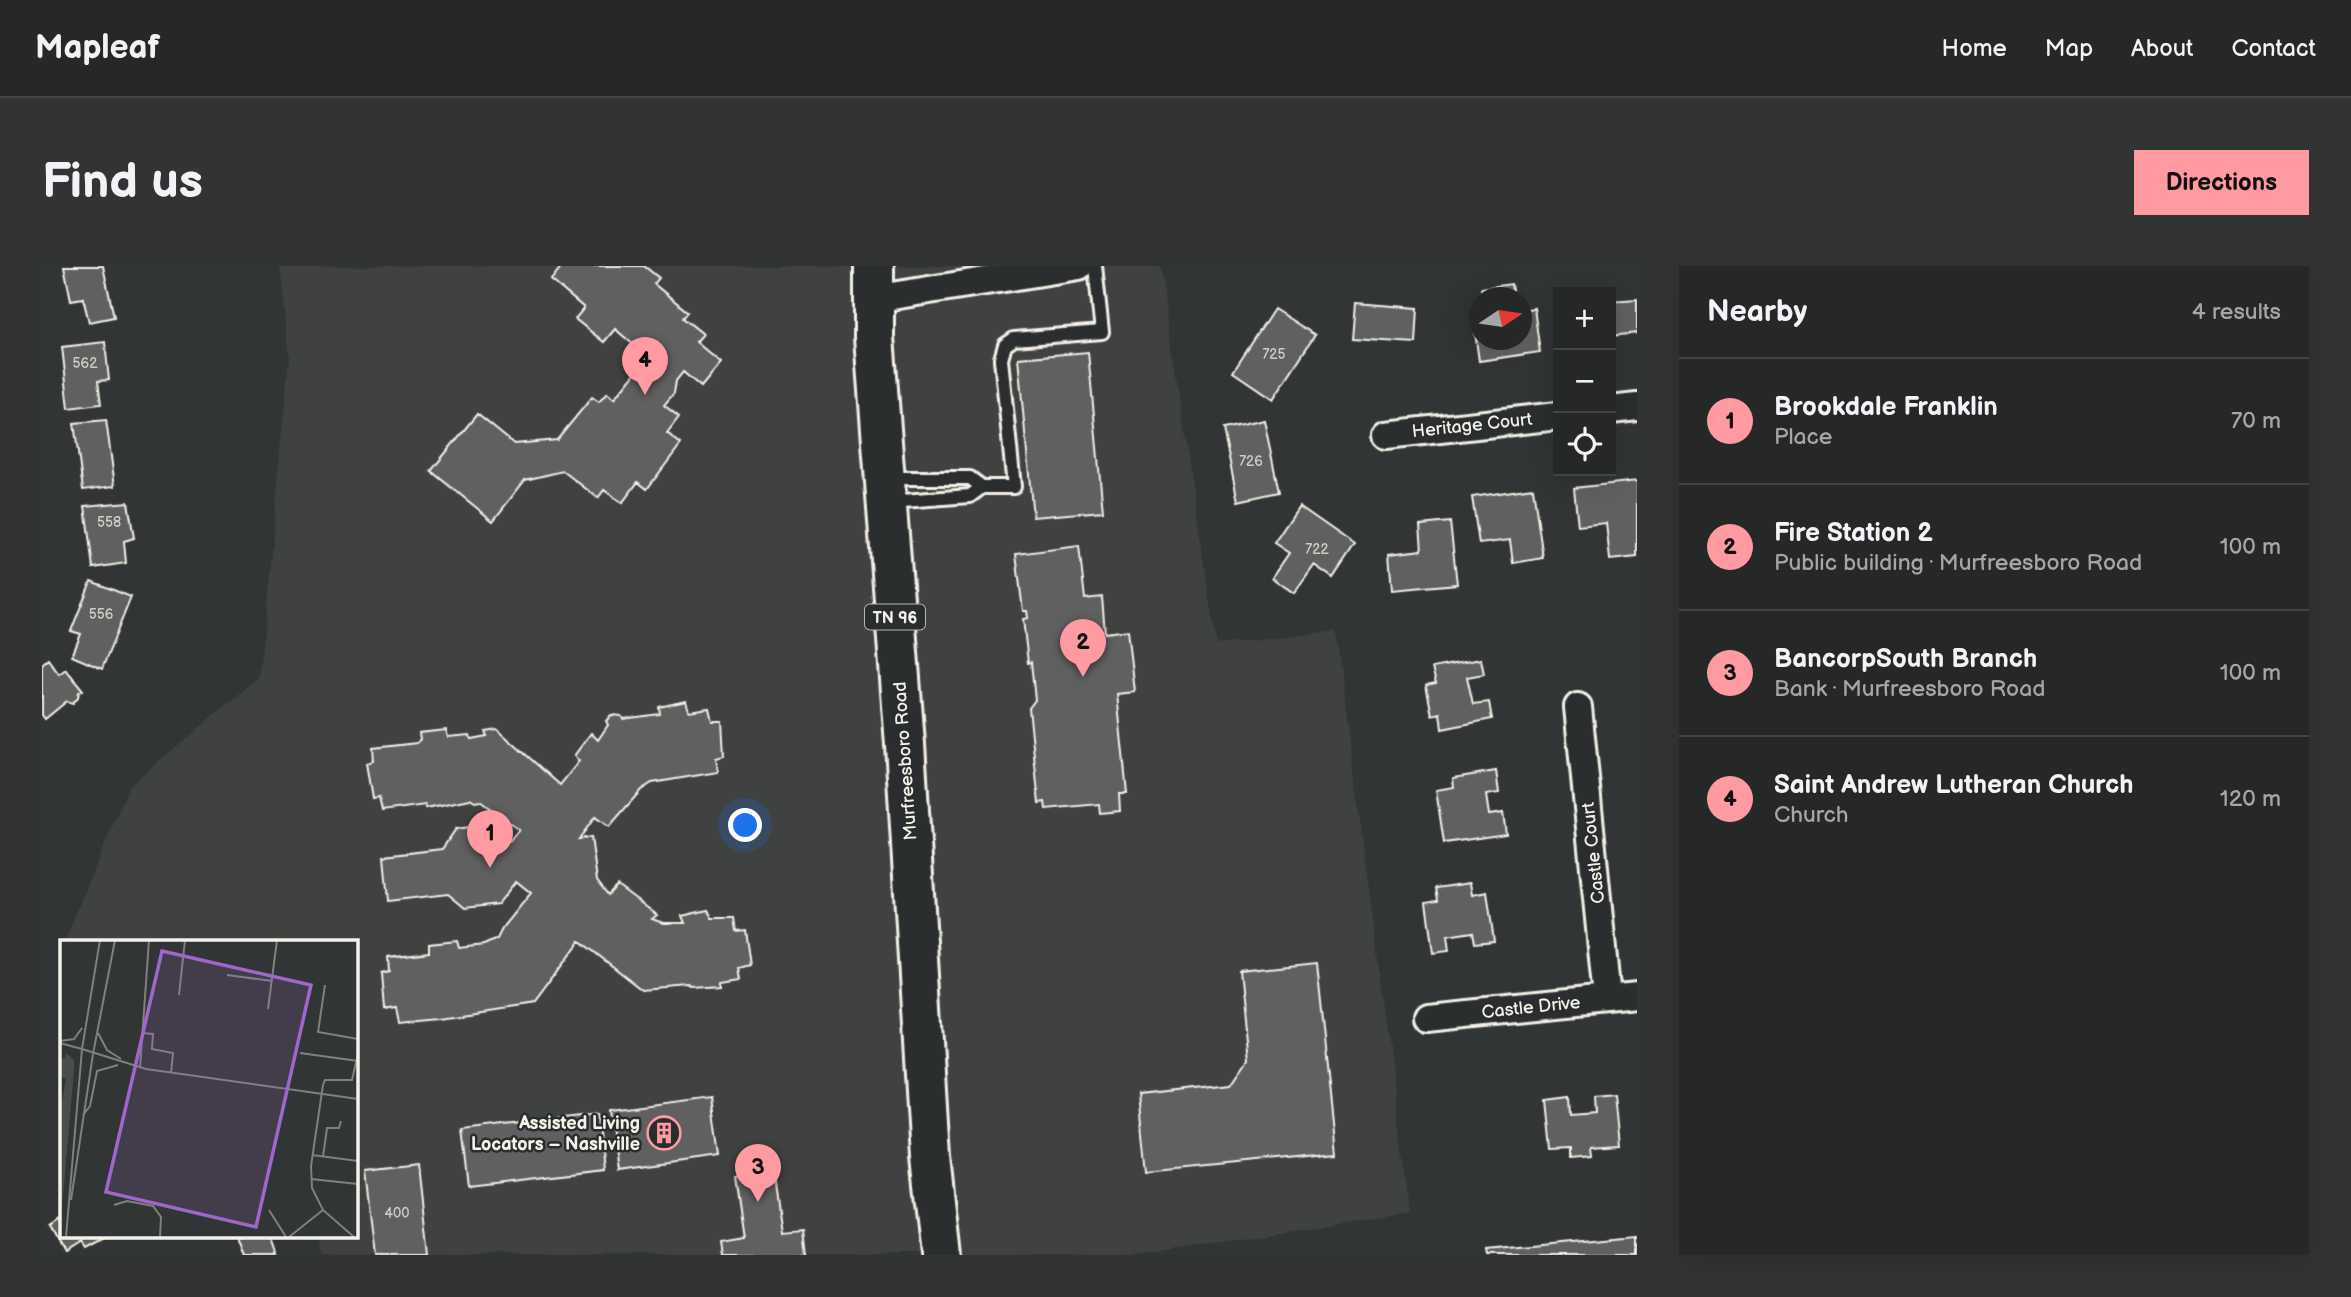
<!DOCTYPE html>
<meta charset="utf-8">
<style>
:root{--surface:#262828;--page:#323434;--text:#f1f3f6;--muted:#a4a6a8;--line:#424445;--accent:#ff9aa2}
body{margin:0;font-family:"Balsamiq Sans",sans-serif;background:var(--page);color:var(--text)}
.controls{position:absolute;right:21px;top:21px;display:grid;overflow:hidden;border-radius:0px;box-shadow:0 7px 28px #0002}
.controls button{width:63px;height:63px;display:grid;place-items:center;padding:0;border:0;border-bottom:2px solid var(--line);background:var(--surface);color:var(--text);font:35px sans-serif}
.compass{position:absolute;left:1427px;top:21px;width:63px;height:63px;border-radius:50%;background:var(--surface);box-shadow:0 7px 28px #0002;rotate:77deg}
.you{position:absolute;left:704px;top:560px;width:24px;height:24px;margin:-18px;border:5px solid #fff;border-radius:50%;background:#1a73e8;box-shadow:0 0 0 10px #1a73e833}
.badge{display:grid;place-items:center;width:46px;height:46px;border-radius:50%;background:var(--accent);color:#111;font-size:23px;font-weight:700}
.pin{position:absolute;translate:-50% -58px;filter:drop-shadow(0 2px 4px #0008)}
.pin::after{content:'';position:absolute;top:37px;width:24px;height:21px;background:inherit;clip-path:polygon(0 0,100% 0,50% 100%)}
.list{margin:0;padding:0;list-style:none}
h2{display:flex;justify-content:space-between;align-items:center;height:91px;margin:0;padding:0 28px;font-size:30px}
h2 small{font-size:23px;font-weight:400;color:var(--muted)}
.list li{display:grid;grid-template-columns:46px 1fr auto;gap:21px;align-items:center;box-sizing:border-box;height:126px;padding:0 28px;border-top:2px solid var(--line)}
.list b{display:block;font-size:26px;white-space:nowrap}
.list p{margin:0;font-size:23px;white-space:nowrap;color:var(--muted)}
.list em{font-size:23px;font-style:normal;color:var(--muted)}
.icon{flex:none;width:38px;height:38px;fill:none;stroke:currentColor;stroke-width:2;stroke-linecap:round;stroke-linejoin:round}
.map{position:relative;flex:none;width:1595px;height:989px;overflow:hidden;border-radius:0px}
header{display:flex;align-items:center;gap:42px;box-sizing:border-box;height:98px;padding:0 35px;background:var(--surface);border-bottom:2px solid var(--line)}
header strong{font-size:33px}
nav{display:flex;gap:38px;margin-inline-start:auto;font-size:24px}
.intro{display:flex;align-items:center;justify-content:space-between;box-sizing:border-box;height:168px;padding:0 42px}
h1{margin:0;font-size:49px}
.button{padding:18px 32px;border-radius:0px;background:var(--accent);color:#111;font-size:24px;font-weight:700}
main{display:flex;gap:42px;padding:0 42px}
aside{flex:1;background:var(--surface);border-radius:0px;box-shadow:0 7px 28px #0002}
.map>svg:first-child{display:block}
.built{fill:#404242}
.building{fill:#5f605f;stroke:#f4f1e8;stroke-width:2}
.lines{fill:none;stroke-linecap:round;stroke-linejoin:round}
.lane-casing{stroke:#f4f1e8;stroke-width:18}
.street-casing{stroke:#f4f1e8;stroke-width:32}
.highway-casing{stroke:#f4f1e8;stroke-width:44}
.lane{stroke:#2a2d2e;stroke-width:12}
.street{stroke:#2a2d2e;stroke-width:26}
.highway{stroke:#2a2d2e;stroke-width:38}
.labels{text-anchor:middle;stroke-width:5;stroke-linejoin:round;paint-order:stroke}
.number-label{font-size:14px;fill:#cfcdc6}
.shield{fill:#2a2d2e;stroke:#b7b6b0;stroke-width:2}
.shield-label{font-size:16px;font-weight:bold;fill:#f4f1e8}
.street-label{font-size:18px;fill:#f4f1e8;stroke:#2a2d2e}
.poi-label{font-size:18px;font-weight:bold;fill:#f4f1e8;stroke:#2a2d2e;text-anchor:end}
.inset-road{fill:none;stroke:#80807d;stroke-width:2}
.view{fill:#9f67cb;fill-opacity:0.15;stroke:#9f67cb;stroke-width:3.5}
.inset-edge{fill:none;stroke:#f4f1e8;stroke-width:3.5}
</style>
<header>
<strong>Mapleaf</strong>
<nav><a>Home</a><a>Map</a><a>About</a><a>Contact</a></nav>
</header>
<div class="intro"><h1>Find us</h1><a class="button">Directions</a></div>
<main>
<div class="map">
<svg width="1595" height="989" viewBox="0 0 1595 989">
<rect width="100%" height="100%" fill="#323535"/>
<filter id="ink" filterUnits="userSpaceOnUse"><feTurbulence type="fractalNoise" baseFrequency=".0143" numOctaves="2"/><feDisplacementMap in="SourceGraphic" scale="14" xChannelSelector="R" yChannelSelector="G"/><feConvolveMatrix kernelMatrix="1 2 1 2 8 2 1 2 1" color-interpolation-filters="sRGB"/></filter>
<g filter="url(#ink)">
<!-- built -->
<path class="built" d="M238 0H1118L1174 379 1294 365 1368 947 1095 989H280L276 970H313V676H22L87 520 217 412 248 91Z"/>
<!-- building -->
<path class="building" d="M22 0H61L72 51 47 56 41 32 29 34Z
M520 0H602L617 12 612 18 646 46 641 52 661 68 654 76 679 97 659 121 641 106 634 115 632 127 622 139 637 151 625 167 639 178 605 223 596 216 580 237 562 224 556 232 521 205 483 214 451 255 389 205 435 148 472 178 515 174 550 131 557 136 565 127 572 133 606 91 573 63 562 76 533 53 542 42 509 14Z
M1469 18 1471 32H1441L1439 22Z
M1595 33V67L1569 70V35Z
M1313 37 1376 42 1374 77 1310 73Z
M1492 42 1498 86 1437 95 1431 52 1437 51V74H1479V44Z
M1232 43 1273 69 1231 133 1191 106Z
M63 76 67 114 56 115 59 138 27 142 20 81Z
M1046 86 1061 245 991 251 976 92Z
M64 154 73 220 41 224 32 157Z
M1222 154 1237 226 1196 235 1181 163Z
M1595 215V291L1568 294 1564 257 1536 260 1532 222Z
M1491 222 1501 292 1471 297 1468 274 1437 278 1430 231Z
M86 236 92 272 82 275 84 297 51 302 43 240Z
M1257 240 1313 279 1291 312 1272 299 1252 327 1230 312 1247 287 1232 277Z
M1408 256 1415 318 1350 324 1347 288 1380 284 1378 259Z
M1037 280 1043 333 1060 331 1063 367 1086 364 1093 426 1075 428 1085 528H1077L1078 545 1058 547 1057 538 1004 543 1003 536 997 537 987 442 993 434 989 396 986 397 981 353 986 352 985 345H981L974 288Z
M49 315 89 331 60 403 30 390 39 368 29 365Z
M6 393 17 408 24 403 41 424 37 426 36 431 31 437 25 435 3 453 0 449V398Z
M1439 393 1442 408 1425 411 1431 438 1447 436 1450 453 1400 463 1398 447 1390 449 1384 419 1394 417 1390 402Z
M644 435 647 445 667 442 670 455H680L682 490 674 492 676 506 610 517 599 524 567 561 553 551 537 573 549 571 555 614 566 629 575 619 615 649 610 653 621 657H643L640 650 666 644 670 652H692L694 665 703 664 708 699 697 702 699 713 680 716V720L652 722 649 720 601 724 538 675 491 738 400 752 358 756 355 742 342 744 339 707 347 705 346 691 387 686V678L415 675 417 682 442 679 455 673 460 663 489 627 474 615 456 638 423 642 406 628 346 635 342 590 400 583 414 563 447 558 467 575 477 564 438 535 433 536 428 533 384 542 383 539 340 545 337 532 331 533 325 497 332 495 331 482 375 477 378 473 377 467 404 464 406 471 428 469 429 473 445 470 443 465 455 463 518 519 537 495 532 490 549 467 556 474 566 459 564 455 569 449 579 450 581 453 618 448 617 441Z
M1454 505 1457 527 1444 529 1447 549 1461 547 1464 568 1402 577 1394 524 1412 521 1411 512Z
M1428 617 1430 629 1445 626 1452 675 1433 677 1431 666 1405 670 1407 685 1391 687 1384 636 1396 634 1394 622Z
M1275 697 1295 887 1104 906 1096 828 1189 818 1206 793 1197 705Z
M1572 828 1577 879 1549 881 1550 890 1529 892V882L1510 883 1505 834 1528 831 1529 849 1553 847 1552 830Z
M670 831 678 890 575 904 567 844Z
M555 848 561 904 427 920 420 864Z
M377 899 387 989H333L323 905Z
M731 905 740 965 761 963 764 989H681L679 976 702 972 693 910Z
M19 955V970H66L42 983 38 977 22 987 8 962Z
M195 970H230L237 989H202Z
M1595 970V989H1445L1444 984Z"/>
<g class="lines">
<defs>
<path id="lane" d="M846 212H928L940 221
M847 236 928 230 940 221H972L959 93 963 79 972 73 1060 66 1053 0"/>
<path id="street" d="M831 33 1037 0
M1569 144 1595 141
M1344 169 1516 150
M1536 441 1565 733
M1384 752 1595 731"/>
<path id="highway" d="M832 0V71L863 478 888 891 899 989"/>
</defs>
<!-- lane casing -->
<use href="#lane" class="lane-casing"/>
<!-- street casing -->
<use href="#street" class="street-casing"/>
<!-- highway casing -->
<use href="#highway" class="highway-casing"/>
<!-- lane -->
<use href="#lane" class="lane"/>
<!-- street -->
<use href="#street" class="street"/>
<!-- highway -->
<use href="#highway" class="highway"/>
</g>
</g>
<!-- icons -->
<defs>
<symbol id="building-ring" viewBox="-11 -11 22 22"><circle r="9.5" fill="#2a2d2e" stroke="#ff9aa2" stroke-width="1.5"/><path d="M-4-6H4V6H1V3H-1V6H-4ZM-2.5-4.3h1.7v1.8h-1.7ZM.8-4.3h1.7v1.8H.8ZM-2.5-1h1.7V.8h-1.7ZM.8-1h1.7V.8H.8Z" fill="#ff9aa2"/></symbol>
</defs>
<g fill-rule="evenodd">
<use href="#building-ring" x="603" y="848" width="38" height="38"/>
</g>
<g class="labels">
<!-- number labels -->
<g class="number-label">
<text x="1232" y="93">725</text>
<text x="43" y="102">562</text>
<text x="1209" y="200">726</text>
<text x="67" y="261">558</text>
<text x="1275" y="288">722</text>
<text x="59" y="353">556</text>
<text x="355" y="952">400</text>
</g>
<!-- shield labels -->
<rect class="shield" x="823" y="338.5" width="60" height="25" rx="5"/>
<g class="shield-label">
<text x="853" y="357">TN 96</text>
</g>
<!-- street labels -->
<g class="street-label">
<text transform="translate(1430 159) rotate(-6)" y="6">Heritage Court</text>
<text transform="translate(863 495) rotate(-94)" y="6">Murfreesboro Road</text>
<text transform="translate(1551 587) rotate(-96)" y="6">Castle Court</text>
<text transform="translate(1489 741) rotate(-6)" y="6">Castle Drive</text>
</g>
<!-- poi labels -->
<g class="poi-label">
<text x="598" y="863">Assisted Living<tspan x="598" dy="21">Locators – Nashville</tspan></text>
</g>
</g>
<!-- overview -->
<g transform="translate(18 674)">
<rect width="298" height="298" fill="#323535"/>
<path d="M6 113 14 120V129L0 292V173L6 139 0 136V118L5 119Z" fill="#4b4d4c"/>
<path class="inset-road" d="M40 0 22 109 86 129 298 159M167 35 212 41M265 45 258 92 298 99M119 55 125 0M208 69 217 0M38 93 47 110 61 119M82 93 93 94 92 109 113 113 111 133M0 101 14 99 22 88M0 103 22 109 6 297M240 113 298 121M33 114 55 0M80 128 89 0M23 175 30 166 37 131 58 125M252 215 298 221M263 217 267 188H279L281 181M251 239 298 244M11 260 33 114M54 265 67 261 93 266 101 277 100 297M209 270 226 297M229 297 263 270M294 297 263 270 252 248 251 226 263 145 265 140H292L298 114"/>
<path class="view" d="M102 11 251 45 196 287 46 252Z"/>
<rect width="298" height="298" class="inset-edge"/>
</g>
</svg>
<div class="controls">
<button>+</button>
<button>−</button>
<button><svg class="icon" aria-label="locate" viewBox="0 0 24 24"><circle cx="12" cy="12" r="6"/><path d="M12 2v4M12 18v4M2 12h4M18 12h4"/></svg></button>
</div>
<svg class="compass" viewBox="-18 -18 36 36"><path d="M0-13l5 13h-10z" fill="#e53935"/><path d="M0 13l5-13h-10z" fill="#a4a6a8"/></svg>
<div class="you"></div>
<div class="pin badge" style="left:448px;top:602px">1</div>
<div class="pin badge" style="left:1041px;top:411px">2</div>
<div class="pin badge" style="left:716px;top:936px">3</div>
<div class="pin badge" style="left:603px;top:129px">4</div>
</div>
<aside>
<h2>Nearby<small>4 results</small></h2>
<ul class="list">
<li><span class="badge">1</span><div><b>Brookdale Franklin</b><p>Place</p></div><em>70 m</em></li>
<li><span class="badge">2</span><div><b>Fire Station 2</b><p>Public building · Murfreesboro Road</p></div><em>100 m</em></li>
<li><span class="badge">3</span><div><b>BancorpSouth Branch</b><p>Bank · Murfreesboro Road</p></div><em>100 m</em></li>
<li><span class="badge">4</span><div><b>Saint Andrew Lutheran Church</b><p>Church</p></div><em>120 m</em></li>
</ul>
</aside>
</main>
